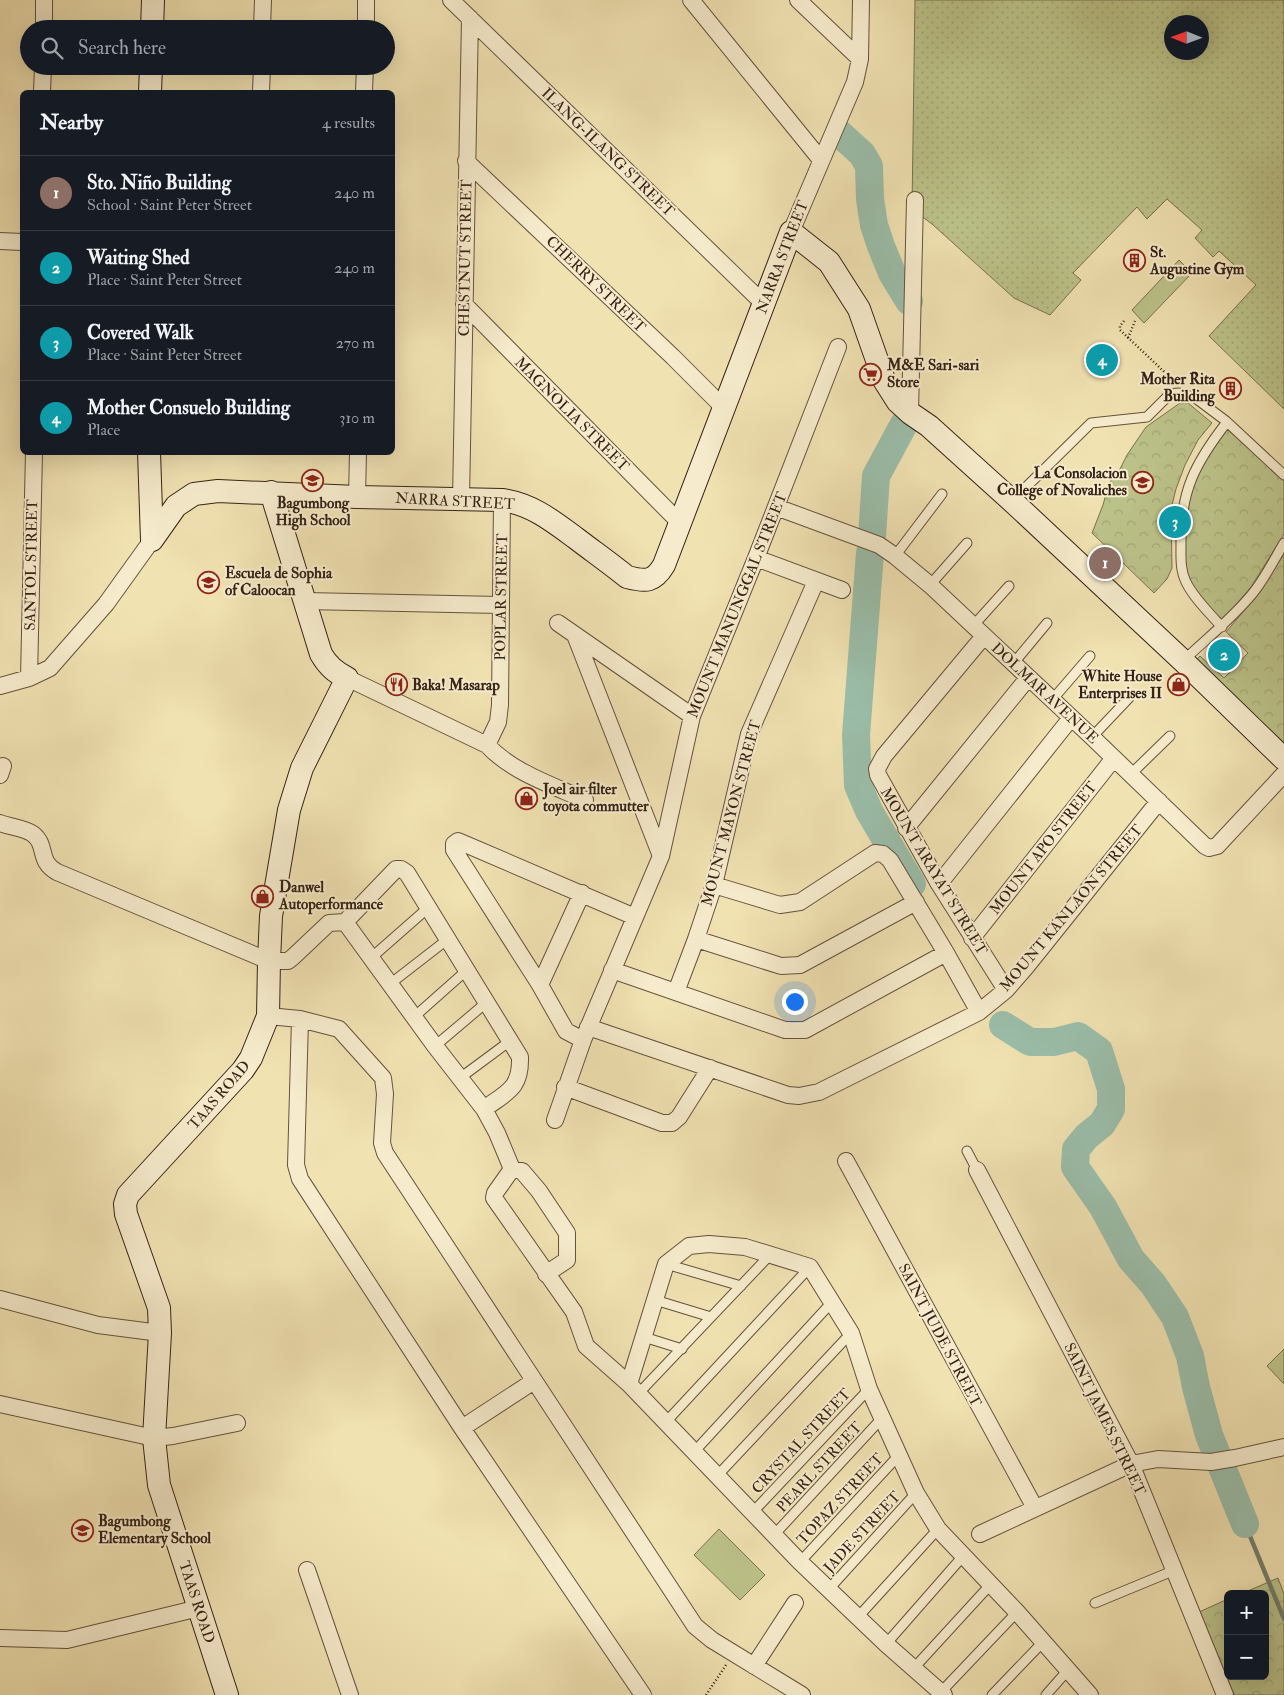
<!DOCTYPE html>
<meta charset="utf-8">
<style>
:root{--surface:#171b24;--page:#242831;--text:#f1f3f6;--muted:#9ea1a6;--line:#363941;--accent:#d93025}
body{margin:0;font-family:"IM FELL Double Pica",serif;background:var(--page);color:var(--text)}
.controls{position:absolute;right:15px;bottom:15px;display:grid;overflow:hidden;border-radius:8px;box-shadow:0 5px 20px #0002}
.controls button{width:45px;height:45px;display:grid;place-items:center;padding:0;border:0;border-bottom:1px solid var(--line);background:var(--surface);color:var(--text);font:25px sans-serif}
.compass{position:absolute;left:1164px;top:15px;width:45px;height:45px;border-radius:50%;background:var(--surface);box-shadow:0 5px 20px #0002;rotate:271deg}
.you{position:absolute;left:794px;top:1001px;width:18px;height:18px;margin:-12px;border:4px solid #fff;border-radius:50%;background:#1a73e8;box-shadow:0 0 0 8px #1a73e833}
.badge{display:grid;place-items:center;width:32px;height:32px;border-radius:50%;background:var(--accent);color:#fff;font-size:16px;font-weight:700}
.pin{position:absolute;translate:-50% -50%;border:2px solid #fff;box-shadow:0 1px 5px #0006}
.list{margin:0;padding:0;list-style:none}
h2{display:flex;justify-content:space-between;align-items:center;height:65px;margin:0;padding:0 20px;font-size:21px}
h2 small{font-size:16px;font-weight:400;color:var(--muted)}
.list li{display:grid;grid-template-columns:32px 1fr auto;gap:15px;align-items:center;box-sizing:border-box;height:75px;padding:0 20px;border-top:1px solid var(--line)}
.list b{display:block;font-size:19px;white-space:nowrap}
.list p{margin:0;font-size:16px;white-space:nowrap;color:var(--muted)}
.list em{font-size:16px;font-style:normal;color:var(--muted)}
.icon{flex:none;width:28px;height:28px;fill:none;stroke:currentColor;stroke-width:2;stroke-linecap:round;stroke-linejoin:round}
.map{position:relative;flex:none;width:1284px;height:1695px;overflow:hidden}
.search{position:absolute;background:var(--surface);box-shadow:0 5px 20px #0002;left:20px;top:20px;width:375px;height:55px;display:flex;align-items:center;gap:12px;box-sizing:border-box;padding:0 18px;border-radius:28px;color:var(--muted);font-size:19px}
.panel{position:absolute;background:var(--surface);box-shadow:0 5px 20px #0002;left:20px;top:90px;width:375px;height:365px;border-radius:8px}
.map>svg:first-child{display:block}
.grass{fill:url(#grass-dots);stroke:#797250;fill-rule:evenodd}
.forest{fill:url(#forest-crowns);stroke:#797250}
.green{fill:#bcc38a;stroke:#797250}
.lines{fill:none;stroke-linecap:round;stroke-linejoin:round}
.stream{stroke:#73806f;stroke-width:4.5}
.river{stroke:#9bbeaa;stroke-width:28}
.lane-casing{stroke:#65523d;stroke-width:11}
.street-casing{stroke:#65523d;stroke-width:18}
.secondary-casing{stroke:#362216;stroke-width:24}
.path{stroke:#362216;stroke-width:2.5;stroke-dasharray:1 2.5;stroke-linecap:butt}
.lane{stroke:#f6eccd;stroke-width:9}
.street{stroke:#f6eccd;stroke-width:16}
.secondary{stroke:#f6eccd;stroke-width:22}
.labels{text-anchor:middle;stroke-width:4;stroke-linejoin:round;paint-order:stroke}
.street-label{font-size:15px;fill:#362216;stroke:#f6eccd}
.poi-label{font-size:15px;font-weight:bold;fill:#362216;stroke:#f6eccd;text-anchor:start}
</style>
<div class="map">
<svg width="1284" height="1695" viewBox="0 0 1284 1695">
<defs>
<pattern id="grass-dots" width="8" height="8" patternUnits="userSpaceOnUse" patternTransform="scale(1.25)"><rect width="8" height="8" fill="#bcc38a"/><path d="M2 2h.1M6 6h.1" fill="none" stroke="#a2a776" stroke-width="1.8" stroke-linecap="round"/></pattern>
<pattern id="forest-crowns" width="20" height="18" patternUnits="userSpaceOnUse" patternTransform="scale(1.25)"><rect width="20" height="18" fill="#bcc38a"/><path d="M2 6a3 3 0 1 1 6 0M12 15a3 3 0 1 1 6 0" fill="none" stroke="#a2a776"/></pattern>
</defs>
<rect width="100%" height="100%" fill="#f1e2b2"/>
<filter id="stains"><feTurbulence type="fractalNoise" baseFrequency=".004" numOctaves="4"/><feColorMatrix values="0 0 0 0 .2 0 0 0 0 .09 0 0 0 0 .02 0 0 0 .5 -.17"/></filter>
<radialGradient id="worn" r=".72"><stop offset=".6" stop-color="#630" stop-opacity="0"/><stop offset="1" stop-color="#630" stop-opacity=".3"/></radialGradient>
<!-- grass -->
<path class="grass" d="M915 0H1284V409L1209 336 1256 285 1219 251 1213 257 1195 238 1202 230 1167 199 1147 219 1137 207 1073 273 1081 280 1050 315 1014 298 932 224 912 209ZM1172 22H1202V52H1172Z"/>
<!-- forest -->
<path class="forest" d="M1180 403H1188L1212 423 1198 440 1185 465 1176 489 1171 509 1172 568 1167 579 1154 593 1092 533 1103 505 1109 483 1118 473 1127 455 1146 427Z
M1226 428 1284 481V534L1251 587 1222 621 1190 587 1184 563 1186 507 1199 466Z
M1284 554V748L1193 663 1200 656 1224 678 1248 653 1226 632 1259 593Z
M1278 1578 1284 1594V1695H1232L1199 1612 1228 1599V1676H1265V1594H1241Z"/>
<!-- green -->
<path class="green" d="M1179 260 1192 273 1144 323 1132 310Z
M1284 1349V1384L1267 1366Z
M719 1529 765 1575 740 1600 694 1555Z"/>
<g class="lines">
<!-- stream -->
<path class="stream" d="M1245 1524 1284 1619"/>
<!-- river -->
<path class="river" d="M840 134 862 154 869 166 870 199 874 225 881 246 892 273 909 301
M872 536 876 476 904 424
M870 553 856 735 858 785 869 811 912 884
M1003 1025 1030 1042H1054L1078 1036 1099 1051 1111 1089V1109L1102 1124 1087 1136 1076 1149 1075 1167 1103 1207 1131 1259 1153 1284 1175 1317 1190 1356 1196 1387 1209 1435 1245 1524"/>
<defs>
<path id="lane" d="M1013 500 1091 423 1147 417 1170 394 1179 393 1194 397 1226 421 1284 475
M895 556 942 494
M930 585 967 543
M973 626 1009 586
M1222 627C1210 614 1193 597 1186 582 1180 570 1181 557 1181 544 1180 492 1195 463 1227 422
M1183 661C1207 638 1232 619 1253 593 1265 578 1274 560 1284 543
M1013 664 1047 623
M1052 700 1090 656
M1092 737 1129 698
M1131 774 1170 736
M371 958 429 907
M390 984 448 939
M414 1017 467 970
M435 1046 487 1002
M460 1078 510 1041
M967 1151 977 1170
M666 1264 741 1286
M655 1300 711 1317
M644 1337 682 1349
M638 1394 770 1255
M665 1423 810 1267
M694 1452 833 1301
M717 1476 851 1333
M752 1513 869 1389
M774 1535 883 1417
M800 1562 900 1454
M829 1589 916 1493
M1095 1603 1175 1570
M858 1617 938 1529
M886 1644 964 1555
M914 1668 991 1584
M941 1692 1017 1612
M992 1695 1043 1642
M1046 1695 1068 1670"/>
<path id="street" d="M451 0 764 304
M691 0 821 160
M798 0 860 59
M44 29V0
M262 29 263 0
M366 29V0
M42 92 43 66
M261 92 262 66
M364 92 365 66
M466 161 673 357 724 408
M791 232 855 82 860 59 861 0
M0 241 22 242
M464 304 680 523
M910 413 915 200
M357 497 358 452
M461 499 470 18
M776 507 879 545 895 556 930 585 1092 737 1205 846 1209 848 1217 846 1284 774
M756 558 842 590
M305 601 500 605
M558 623 692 716
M575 635 661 856
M984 636 884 756 877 769 878 775 939 884 1006 990
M29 678 34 452
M347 678 487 745C512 772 552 785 585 800
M0 686 29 678 50 668 106 604 152 540
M487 745 498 722 500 705 502 500
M0 775 3 766
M0 823C10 827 25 828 33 834 48 846 37 861 57 872L269 961H288L293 957 329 923 345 922 396 869H401L407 873 520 1057C521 1089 507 1092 484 1109
M906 828 1028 678
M939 884 1071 718
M714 885 780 905 800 902 875 853 883 854 890 860 946 953 979 1012
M345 922 435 1046 484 1109 497 1133 512 1169 495 1193 494 1198 574 1312 586 1346 629 1384 800 1562 886 1644 944 1695
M972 938 1114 758
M696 939 781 966 800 965 916 902
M612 970 785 1030H805L946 953
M540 985 582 893
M676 992 696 939 714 885 749 734 816 581
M268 1016 300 1019 339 1029 383 1078 385 1094 382 1143 385 1153 695 1626 712 1640 802 1695
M300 1019 296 1165 300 1179 462 1428 643 1695
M588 1027 788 1095 799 1096 819 1092 979 1012 1006 990 1026 967 1159 801
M583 1040 566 1031 540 985 454 850V844L458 841 635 917
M565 1087 662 1123H672L679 1117 710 1068
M555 1120 583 1040 661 856 692 716 756 558 838 347
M846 1161 1035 1508
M512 1169 522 1171 539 1191 567 1233V1260L546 1274
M977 1170 1131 1464 1225 1695
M0 1299 98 1325 160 1333
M629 1384 666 1264 689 1246 709 1244 745 1247 810 1267 851 1333 869 1389 916 1493 938 1529 1017 1612 1090 1695
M0 1404 154 1438 173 1436 237 1423
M462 1428 534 1381
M980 1534 1131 1464 1158 1459 1211 1462 1235 1458 1284 1447
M307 1570 350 1695
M0 1638 67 1640 199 1608
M754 1666 795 1603"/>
<path id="secondary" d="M152 29 153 0
M150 92 151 66
M149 452 152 540
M152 540 176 506 194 494 218 491 357 497 502 500C532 504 554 522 577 539 594 552 611 564 627 577 646 582 654 582 664 565L791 232 829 262 859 309 884 380 898 402 910 413 929 426 1012 501 1183 661 1284 759
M227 1695 159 1485 154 1438 160 1333 159 1308 126 1214 125 1204 128 1195 243 1070 251 1058 268 1016 269 961 271 916 289 810 302 768 347 678C335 672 328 666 321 654L271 492"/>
</defs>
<!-- lane casing -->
<use href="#lane" class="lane-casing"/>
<!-- street casing -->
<use href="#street" class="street-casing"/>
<!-- secondary casing -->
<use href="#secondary" class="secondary-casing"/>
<!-- path -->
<path class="path" d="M1124 321 1120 326V330L1175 382
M1128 338 1135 321
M706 1695 726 1665"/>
<!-- lane -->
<use href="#lane" class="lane"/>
<!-- street -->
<use href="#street" class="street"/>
<!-- secondary -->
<use href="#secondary" class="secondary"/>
</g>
<!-- icons -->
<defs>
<symbol id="building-ring" viewBox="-11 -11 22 22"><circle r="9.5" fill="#f6eccd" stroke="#8f2418" stroke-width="1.5"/><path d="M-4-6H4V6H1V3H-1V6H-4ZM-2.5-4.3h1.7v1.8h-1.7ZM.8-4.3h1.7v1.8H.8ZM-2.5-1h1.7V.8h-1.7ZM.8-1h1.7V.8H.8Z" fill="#8f2418"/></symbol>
<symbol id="supermarket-ring" viewBox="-11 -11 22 22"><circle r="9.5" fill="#f6eccd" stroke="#8f2418" stroke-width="1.5"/><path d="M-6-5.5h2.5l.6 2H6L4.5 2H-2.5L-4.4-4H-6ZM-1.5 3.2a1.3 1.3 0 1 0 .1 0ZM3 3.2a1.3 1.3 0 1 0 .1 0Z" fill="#8f2418"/></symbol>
<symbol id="school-ring" viewBox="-11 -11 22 22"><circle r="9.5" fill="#f6eccd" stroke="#8f2418" stroke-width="1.5"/><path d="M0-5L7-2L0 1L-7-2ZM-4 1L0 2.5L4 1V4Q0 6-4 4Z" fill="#8f2418"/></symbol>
<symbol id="university-ring" viewBox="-11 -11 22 22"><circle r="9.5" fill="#f6eccd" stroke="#8f2418" stroke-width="1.5"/><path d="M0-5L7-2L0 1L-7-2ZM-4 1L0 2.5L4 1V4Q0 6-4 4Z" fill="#8f2418"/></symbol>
<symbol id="restaurant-ring" viewBox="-11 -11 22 22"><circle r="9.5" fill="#f6eccd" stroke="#8f2418" stroke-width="1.5"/><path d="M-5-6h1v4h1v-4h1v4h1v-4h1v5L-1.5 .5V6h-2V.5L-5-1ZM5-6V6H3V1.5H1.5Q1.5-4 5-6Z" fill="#8f2418"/></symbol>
<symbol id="shop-ring" viewBox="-11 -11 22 22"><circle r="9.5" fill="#f6eccd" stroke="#8f2418" stroke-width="1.5"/><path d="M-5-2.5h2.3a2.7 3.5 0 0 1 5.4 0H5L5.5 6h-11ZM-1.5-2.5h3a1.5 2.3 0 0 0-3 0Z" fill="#8f2418"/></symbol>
</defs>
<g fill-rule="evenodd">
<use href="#building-ring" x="1122" y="248" width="25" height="25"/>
<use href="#supermarket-ring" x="858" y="362" width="25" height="25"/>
<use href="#building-ring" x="1218" y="376" width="25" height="25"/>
<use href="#school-ring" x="300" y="468" width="25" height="25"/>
<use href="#university-ring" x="1130" y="470" width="25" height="25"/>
<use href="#school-ring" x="196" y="570" width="25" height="25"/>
<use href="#restaurant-ring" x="384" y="672" width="25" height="25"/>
<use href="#shop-ring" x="1166" y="672" width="25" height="25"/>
<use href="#shop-ring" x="514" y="786" width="25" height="25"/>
<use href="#shop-ring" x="250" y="884" width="25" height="25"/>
<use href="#school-ring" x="70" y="1518" width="25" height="25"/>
</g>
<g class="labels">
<!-- street labels -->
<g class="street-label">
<text transform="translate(608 152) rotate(44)" y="5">ILANG-ILANG STREET</text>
<text transform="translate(782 257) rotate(-69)" y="5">NARRA STREET</text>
<text transform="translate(465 258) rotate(-89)" y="5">CHESTNUT STREET</text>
<text transform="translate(596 284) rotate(44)" y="5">CHERRY STREET</text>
<text transform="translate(572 414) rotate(45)" y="5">MAGNOLIA STREET</text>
<text transform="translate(455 501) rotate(3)" y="5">NARRA STREET</text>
<text transform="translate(31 565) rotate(-89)" y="5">SANTOL STREET</text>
<text transform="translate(501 597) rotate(-89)" y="5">POPLAR STREET</text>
<text transform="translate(737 605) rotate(-68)" y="5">MOUNT MANUNGGAL STREET</text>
<text transform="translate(1045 693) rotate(43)" y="5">DOLMAR AVENUE</text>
<text transform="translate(731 813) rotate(-75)" y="5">MOUNT MAYON STREET</text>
<text transform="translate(1043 848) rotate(-52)" y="5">MOUNT APO STREET</text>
<text transform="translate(934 871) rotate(59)" y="5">MOUNT ARAYAT STREET</text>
<text transform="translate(1071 908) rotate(-50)" y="5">MOUNT KANLAON STREET</text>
<text transform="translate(219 1095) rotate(-49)" y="5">TAAS ROAD</text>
<text transform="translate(940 1335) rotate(62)" y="5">SAINT JUDE STREET</text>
<text transform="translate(1105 1419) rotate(64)" y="5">SAINT JAMES STREET</text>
<text transform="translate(801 1441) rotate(-47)" y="5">CRYSTAL STREET</text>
<text transform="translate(819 1467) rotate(-47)" y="5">PEARL STREET</text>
<text transform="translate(840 1499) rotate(-47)" y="5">TOPAZ STREET</text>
<text transform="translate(862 1532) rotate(-47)" y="5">JADE STREET</text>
<text transform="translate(197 1602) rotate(72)" y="5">TAAS ROAD</text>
</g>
<!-- poi labels -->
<g class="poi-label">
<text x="1150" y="257">St.<tspan x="1150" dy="17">Augustine Gym</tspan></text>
<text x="887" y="370">M&amp;E Sari-sari<tspan x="887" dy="17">Store</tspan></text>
<text x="1215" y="384" text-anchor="end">Mother Rita<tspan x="1215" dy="17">Building</tspan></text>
<text x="1127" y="478" text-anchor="end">La Consolacion<tspan x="1127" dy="17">College of Novaliches</tspan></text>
<text x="313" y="508" text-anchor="middle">Bagumbong<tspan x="313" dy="17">High School</tspan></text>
<text x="225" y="578">Escuela de Sophia<tspan x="225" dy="17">of Caloocan</tspan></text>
<text x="1162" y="681" text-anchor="end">White House<tspan x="1162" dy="17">Enterprises II</tspan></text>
<text x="412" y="690">Baka! Masarap</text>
<text x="543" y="794">Joel air filter<tspan x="543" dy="17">toyota commutter</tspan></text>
<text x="279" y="892">Danwel<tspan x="279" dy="17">Autoperformance</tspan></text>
<text x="98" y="1526">Bagumbong<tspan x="98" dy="17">Elementary School</tspan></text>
</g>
</g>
<rect width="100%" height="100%" filter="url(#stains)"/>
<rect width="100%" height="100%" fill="url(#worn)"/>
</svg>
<div class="controls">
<button>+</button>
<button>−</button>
</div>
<svg class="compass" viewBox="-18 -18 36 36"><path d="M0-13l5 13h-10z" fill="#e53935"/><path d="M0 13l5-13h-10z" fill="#9ea1a6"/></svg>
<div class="you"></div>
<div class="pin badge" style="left:1105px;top:563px;background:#8d6e63">1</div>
<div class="pin badge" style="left:1224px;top:655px;background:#0f9aa8">2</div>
<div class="pin badge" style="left:1175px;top:522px;background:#0f9aa8">3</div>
<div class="pin badge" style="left:1102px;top:360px;background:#0f9aa8">4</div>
<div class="search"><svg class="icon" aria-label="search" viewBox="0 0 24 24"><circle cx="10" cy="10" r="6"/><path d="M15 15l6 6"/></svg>Search here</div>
<section class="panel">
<h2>Nearby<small>4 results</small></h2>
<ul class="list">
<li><span class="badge" style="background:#8d6e63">1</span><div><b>Sto. Niño Building</b><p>School · Saint Peter Street</p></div><em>240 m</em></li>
<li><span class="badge" style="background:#0f9aa8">2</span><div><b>Waiting Shed</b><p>Place · Saint Peter Street</p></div><em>240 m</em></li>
<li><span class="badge" style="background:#0f9aa8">3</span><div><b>Covered Walk</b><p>Place · Saint Peter Street</p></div><em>270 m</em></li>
<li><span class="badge" style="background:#0f9aa8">4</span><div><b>Mother Consuelo Building</b><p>Place</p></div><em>310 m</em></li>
</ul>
</section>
</div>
